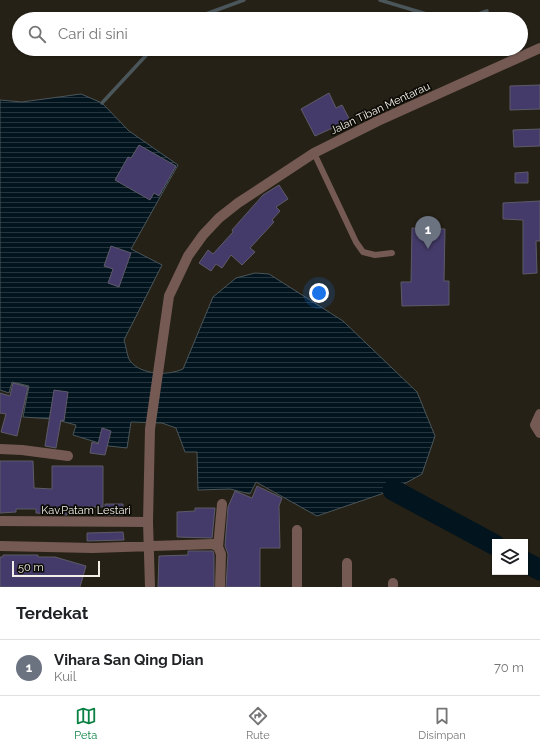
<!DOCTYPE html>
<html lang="id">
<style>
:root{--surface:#fff;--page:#f2f2f2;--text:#202124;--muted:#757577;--line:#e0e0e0;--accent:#0b8043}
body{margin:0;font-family:Raleway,sans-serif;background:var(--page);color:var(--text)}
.controls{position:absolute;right:12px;bottom:12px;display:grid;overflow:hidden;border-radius:0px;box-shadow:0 1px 3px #0004}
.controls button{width:36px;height:36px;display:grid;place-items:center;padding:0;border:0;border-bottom:1px solid var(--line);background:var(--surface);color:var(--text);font:20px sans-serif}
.scale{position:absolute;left:12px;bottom:10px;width:88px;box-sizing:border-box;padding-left:4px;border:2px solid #f3efe8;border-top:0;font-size:11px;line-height:14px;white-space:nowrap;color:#f3efe8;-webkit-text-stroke:3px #0d0b06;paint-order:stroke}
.you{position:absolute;left:319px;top:293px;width:14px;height:14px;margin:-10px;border:3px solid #fff;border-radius:50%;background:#1a73e8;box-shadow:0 0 0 6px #1a73e833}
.badge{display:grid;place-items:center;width:26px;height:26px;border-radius:50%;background:var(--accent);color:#fff;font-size:13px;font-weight:700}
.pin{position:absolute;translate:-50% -33px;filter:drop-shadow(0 1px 2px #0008)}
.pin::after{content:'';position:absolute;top:21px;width:14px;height:12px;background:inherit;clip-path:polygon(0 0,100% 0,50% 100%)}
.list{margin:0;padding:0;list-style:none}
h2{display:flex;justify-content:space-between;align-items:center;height:52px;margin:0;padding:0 16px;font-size:17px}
h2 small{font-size:13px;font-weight:400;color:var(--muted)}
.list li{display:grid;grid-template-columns:26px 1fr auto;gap:12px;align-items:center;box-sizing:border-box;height:56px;padding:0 16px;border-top:1px solid var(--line)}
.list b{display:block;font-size:15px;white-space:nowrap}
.list p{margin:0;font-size:13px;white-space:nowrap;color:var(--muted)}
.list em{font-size:13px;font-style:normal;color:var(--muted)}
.icon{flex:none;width:22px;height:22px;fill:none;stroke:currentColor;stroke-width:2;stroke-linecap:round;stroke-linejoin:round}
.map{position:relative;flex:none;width:540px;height:587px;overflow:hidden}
.search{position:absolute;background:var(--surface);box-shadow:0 1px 3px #0004;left:12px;right:12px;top:12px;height:44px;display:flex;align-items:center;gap:10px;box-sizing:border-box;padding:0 14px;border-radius:22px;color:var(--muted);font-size:15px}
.sheet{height:108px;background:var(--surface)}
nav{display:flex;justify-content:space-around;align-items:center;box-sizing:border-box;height:56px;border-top:1px solid var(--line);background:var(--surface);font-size:11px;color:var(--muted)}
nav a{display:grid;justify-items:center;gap:2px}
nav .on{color:var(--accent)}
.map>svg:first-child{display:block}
.water{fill:url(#water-rules);stroke:#4a565a}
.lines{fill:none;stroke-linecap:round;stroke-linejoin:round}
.stream{stroke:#4a565a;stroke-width:3.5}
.river{stroke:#02141d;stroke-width:21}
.building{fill:#453b6a;stroke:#5d5b68}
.service{stroke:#745a53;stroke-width:6}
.minor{stroke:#745a53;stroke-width:10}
.labels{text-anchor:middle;stroke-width:3.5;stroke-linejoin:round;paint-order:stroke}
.street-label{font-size:11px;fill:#f3efe8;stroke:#0d0b06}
</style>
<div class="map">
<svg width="540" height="587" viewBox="0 0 540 587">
<defs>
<pattern id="water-rules" width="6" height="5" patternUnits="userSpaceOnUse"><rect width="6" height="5" fill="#02141d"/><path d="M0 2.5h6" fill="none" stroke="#27363e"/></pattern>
</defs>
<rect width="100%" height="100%" fill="#262116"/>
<!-- water -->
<path class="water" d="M81 94 102 103 129 131 178 165 131 249 162 265 124 340C126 346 127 356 130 361 141 375 168 376 183 369L213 297 236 278 255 273 269 274 343 321 417 392 435 436 422 474 393 490 317 516 256 482 250 494 230 489 198 490 197 452H185L176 428 162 423 131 422 127 448 109 446 73 435 76 425 53 419 23 417 29 386 12 382 9 393 0 390V100L22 102Z"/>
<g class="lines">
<!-- stream -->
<path class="stream" d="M380 0 443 19
M192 19 244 0
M464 19 487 11
M102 103 152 49"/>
<!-- river -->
<path class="river" d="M393 490 495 545
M525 562 540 570"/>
</g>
<!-- building -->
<path class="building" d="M540 85V109L510 110V86Z
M329 93 336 108 342 105 350 120 315 136 301 109Z
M540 129V146L514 147 513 130Z
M139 145 176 166 159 196 154 193 150 200 115 180 128 157 131 158Z
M528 172V183H515V173Z
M279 185 288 199 276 207 280 211 272 220 274 222 250 248 255 252 242 265 231 255 222 268 216 264 211 271 199 263 208 250 213 254 233 232 232 230 263 195Z
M540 201V241H536L537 273 523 274V220L503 219V203Z
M412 228 445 229 444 281H449V305L402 306 401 282H411Z
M111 246 131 253 119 287 108 283 113 269 104 266Z
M13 383 28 387 17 436 1 432 6 414 0 413V393L10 396Z
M54 390 68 392 64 421 61 420 56 448 45 446Z
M102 428 111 431 105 455 90 453 92 442 98 444Z
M0 461H33L34 488 52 489V466H103V507H85V513H67V515L36 513V509H16V512L0 513Z
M257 486 282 498 279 506 280 548H260V587H226L228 554 225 546 228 507 235 491 252 498Z
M105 504H123V515H105Z
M195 508H215L212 538 177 537V512L195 511Z
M123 532 124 540 87 541V533Z
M188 551H213L214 555V587H158L159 556 188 555Z
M3 555H38V557H55L86 566 80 587H2L0 586V557H3Z"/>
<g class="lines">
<!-- service -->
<path class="service" d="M314 153 356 242 363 252 375 255 392 253"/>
<!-- minor -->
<path class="minor" d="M540 414 535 425 540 433
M0 449 22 450 68 456
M0 521 148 522
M0 546 93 548 213 544 218 547 221 554 220 587
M218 547 222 504
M150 587 148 522 150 429 169 296 188 256 203 235 219 218 238 203 314 153 378 121 540 48
M297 587V530
M347 587V563
M393 587V583"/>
</g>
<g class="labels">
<!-- street labels -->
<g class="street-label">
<text transform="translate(380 108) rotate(-25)" y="4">Jalan Tiban Mentarau</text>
<text x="86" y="514">Kav.Patam Lestari</text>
</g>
</g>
</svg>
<div class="controls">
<button><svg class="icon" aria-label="layers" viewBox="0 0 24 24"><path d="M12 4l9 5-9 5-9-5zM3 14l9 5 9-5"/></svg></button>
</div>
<div class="scale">50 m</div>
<div class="you"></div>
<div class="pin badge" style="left:428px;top:249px;background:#6b7280">1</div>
<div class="search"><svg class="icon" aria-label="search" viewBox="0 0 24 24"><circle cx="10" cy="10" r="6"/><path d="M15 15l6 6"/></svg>Cari di sini</div>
</div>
<section class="sheet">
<h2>Terdekat<small></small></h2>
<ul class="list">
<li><span class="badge" style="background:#6b7280">1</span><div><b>Vihara San Qing Dian</b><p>Kuil</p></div><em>70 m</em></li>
</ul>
</section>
<nav>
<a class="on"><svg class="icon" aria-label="map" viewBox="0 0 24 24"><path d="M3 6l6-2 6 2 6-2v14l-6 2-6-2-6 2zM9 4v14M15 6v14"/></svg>Peta</a>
<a><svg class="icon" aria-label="directions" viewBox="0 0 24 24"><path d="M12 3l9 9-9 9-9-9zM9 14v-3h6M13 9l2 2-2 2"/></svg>Rute</a>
<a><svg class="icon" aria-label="saved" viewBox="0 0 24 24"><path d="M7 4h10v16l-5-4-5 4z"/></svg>Disimpan</a>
</nav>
